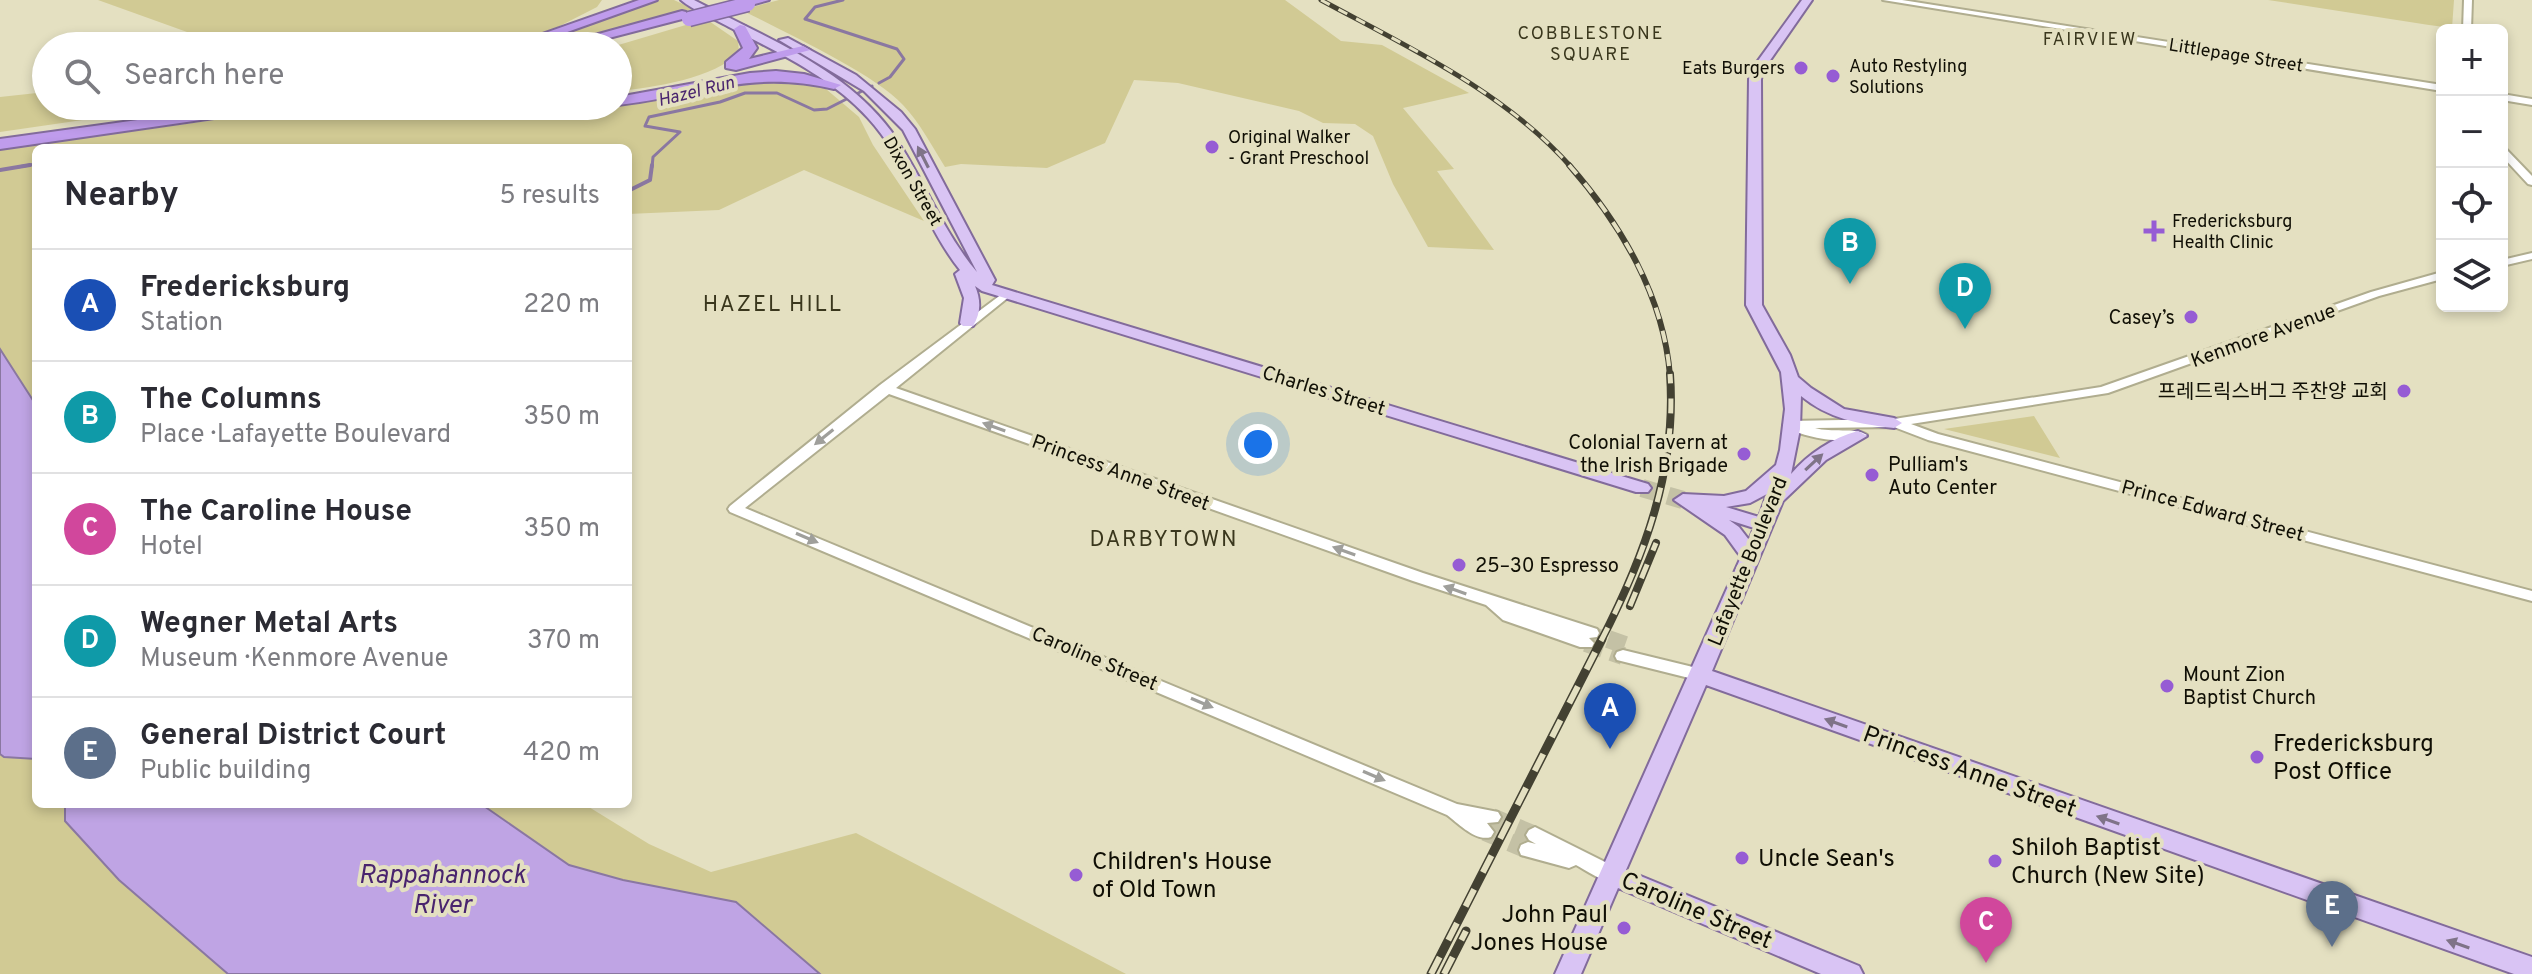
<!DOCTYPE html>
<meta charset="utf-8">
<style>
:root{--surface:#fff;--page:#f2f2f3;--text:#2b2b33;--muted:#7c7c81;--line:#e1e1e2;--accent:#db2777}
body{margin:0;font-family:Overpass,"Noto Sans KR",sans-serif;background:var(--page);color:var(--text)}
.controls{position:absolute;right:24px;top:24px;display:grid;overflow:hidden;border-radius:12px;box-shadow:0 4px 12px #0003}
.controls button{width:72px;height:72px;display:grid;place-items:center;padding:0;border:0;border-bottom:2px solid var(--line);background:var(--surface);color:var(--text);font:40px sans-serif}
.you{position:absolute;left:1258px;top:444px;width:28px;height:28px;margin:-20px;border:6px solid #fff;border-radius:50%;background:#1a73e8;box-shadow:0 0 0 12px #1a73e833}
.badge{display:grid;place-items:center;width:52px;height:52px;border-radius:50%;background:var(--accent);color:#fff;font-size:26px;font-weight:700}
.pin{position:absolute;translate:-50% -66px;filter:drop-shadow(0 2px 4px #0008)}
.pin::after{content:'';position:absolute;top:42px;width:28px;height:24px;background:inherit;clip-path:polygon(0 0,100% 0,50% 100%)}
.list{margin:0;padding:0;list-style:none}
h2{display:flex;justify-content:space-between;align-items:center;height:104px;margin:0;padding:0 32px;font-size:34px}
h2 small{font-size:26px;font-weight:400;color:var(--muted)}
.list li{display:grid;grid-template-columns:52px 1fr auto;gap:24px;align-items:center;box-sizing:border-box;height:112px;padding:0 32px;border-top:2px solid var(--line)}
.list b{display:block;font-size:30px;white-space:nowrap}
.list p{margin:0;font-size:26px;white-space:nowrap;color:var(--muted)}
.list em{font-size:26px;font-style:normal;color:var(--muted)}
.icon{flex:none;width:44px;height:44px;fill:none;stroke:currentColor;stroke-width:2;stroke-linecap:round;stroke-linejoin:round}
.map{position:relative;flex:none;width:2532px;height:974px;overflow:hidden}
.search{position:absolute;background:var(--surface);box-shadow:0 4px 12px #0003;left:32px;top:32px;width:600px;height:88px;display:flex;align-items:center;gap:20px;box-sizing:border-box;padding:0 28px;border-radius:44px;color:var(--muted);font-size:30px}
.panel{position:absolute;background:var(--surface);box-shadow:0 4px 12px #0003;left:32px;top:144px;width:600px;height:664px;border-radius:12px}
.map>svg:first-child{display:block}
.green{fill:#d1ca94}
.water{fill:#bfa4e4;stroke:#8a77a1;stroke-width:2}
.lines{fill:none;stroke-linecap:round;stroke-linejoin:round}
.stream-far1{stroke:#8a77a1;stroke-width:3}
.stream{stroke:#8a77a1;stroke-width:4}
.minor-tunnel-far1{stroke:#c4c1a5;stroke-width:14;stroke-dasharray:14 7;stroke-linecap:butt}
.minor-tunnel{stroke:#c4c1a5;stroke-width:18;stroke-dasharray:18 9;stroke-linecap:butt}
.major-tunnel{stroke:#c4c1a5;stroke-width:18;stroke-dasharray:18 9;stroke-linecap:butt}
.minor-casing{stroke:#b0ad8f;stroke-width:4}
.major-casing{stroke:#826b9b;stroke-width:4}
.highway-casing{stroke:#826b9b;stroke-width:4}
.minor{fill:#fff;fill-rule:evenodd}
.major{fill:#d9c4f4;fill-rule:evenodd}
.highway{fill:#bf9cec;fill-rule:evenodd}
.rail-far3-casing{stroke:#434132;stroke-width:5}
.rail-far2-casing{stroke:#434132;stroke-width:6}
.rail-far1-casing{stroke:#434132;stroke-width:8}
.rail-casing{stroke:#434132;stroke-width:9}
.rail-far3{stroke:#e4e0c1;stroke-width:3;stroke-dasharray:10;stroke-linecap:butt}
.rail-far2{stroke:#e4e0c1;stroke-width:4;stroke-dasharray:12;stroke-linecap:butt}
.rail-far1{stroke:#e4e0c1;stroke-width:5;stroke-dasharray:15;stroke-linecap:butt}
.rail{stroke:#e4e0c1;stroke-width:6;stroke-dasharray:19;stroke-linecap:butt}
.highway-bridge-casing{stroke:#826b9b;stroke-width:17;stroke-linecap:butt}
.highway-bridge{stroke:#bf9cec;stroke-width:14}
.oneway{fill:#7f7388}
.oneway2{fill:#9f9f9b}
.poi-dot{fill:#965cd4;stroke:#e4e0c1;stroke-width:3}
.labels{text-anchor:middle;stroke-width:8;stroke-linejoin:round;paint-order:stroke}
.far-neighbourhood-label{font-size:18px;letter-spacing:2px;fill:#3a371d;stroke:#e4e0c1}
.far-street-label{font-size:18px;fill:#100f05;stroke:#e4e0c1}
.far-poi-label{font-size:18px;fill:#100f05;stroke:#e4e0c1;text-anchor:start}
.far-water-label{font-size:18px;font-style:italic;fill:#49246e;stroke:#e4e0c1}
.poi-label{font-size:20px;fill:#100f05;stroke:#e4e0c1;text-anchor:end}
.street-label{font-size:20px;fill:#100f05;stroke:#e4e0c1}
.neighbourhood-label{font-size:22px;letter-spacing:2px;fill:#3a371d;stroke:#e4e0c1}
.near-poi-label{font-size:24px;fill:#100f05;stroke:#e4e0c1;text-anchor:start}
.near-street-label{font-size:24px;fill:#100f05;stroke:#e4e0c1}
.near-water-label{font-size:26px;font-style:italic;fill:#49246e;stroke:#e4e0c1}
</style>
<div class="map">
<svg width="2532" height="974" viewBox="0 0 2532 974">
<rect width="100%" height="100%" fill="#e4e0c1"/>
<!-- green -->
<path class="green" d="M98 0H602L597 7 550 31 501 46H226Z
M658 0H674L693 9 551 46H523Z
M779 0H1285L1341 41 1382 45 1469 93 1403 108 1454 169 1437 171 1494 250 1428 247 1393 184 1373 136 1355 124 1323 123 1299 111 1178 83 1134 80 1105 143 1047 168 961 164 945 167C932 146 920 123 903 105 872 72 785 33 742 10Z
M2268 0H2454L2452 28 2429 25Z
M706 19 738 41 739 52C716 78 652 88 618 91V46H615Z
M743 79 809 84 826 89 859 117 873 145 924 221 804 170 719 210 628 214V148H36V405L0 349V149L318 106H618Z
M46 92V106H179L0 132V97Z
M2034 416 2060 458 1944 429Z
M0 754 4 757 36 759V804H65L66 821 119 880 228 974H0Z
M481 804H584L649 844 711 872 856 833 1126 974H820L736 902 623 880 569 865Z"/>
<!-- water -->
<path class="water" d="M0 349 36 405V759L4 757 0 754Z
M65 804H481L569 865 623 880 736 902 820 974H228L119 880 65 821Z"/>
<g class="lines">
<!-- stream-far1 -->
<path class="stream-far1" d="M843 0 815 7 805 19 897 49 904 59 890 77 879 83
M255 148H274
M18 167 36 164
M652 167 653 157 680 132 645 126 649 117 720 102 745 93H777L814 110 827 109 872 86"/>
<!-- stream -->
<path class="stream" d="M0 170 30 165
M628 191 650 180 652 165"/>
<!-- minor-tunnel-far1 -->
<path class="minor-tunnel-far1" d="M1591 633 1614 641"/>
<!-- minor-tunnel -->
<path class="minor-tunnel" d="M1608 639 1628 646
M1586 643 1623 656
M1492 817 1535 835
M1485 832 1528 850"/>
<!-- major-tunnel -->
<path class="major-tunnel" d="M1642 488 1683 500"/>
<defs>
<path id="minor" d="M1883 0H1902L2442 85V91Z
M2464 0H2472L2471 30H2463Z
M2502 94 2532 99V105L2502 100Z
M2502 147 2505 148 2532 176V185L2528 184 2502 156Z
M2532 253V259L2502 266V260Z
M2442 272V279L2379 296 2108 393 1911 424 1938 434 2532 591V601L1928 440 1894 427 1815 428C1831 433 1855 427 1867 435 1849 447 1799 437 1783 425L1790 421 1894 419 2101 387 2371 292Z
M1006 291 1012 294 1010 296 896 388 1423 573 1597 629 1599 633 1597 637 1589 638 1594 643 1592 647H1580L1503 620 1486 605 1413 581 889 394 745 508 1457 804 1498 812 1501 817 1498 822 1487 823 1494 832 1491 837C1476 842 1459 824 1447 815L730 512 728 509 730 506 880 385Z
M1623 650 1701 669 1707 671 1709 675 1707 679 1701 681 1617 660 1615 656 1617 652Z
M1535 827 1617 868 1619 874 1617 880C1603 884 1588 871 1576 865L1569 868 1521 855 1519 850 1521 845 1528 842 1536 844 1529 840 1526 835 1529 830Z"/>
<path id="major" d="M681 0H694C761 35 845 68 891 131 923 176 941 230 977 272L903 130 864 91 779 40 788 38 856 75 901 112 915 129 995 280 992 285 1648 484 1651 488 1648 492H1636L982 291 975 286C981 300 981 313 973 326H963L960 323 964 298 955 274 960 270C923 224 908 161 868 118 831 77 777 52 729 27 713 18 694 11 681 0Z
M1802 0H1812L1764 69 1761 79 1762 305 1790 355 1798 377 1811 388 1844 409 1894 418 1902 423 1894 428C1859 424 1829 419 1801 396L1800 429 1791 474C1808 454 1832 438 1858 431L1867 436 1826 460 1783 501 1712 671 2532 957V974H2514L1706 685 1626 870 1859 966 1863 974H1821L1618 888 1581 974H1555L1741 557 1725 535 1674 500 1683 494 1724 496 1746 491 1776 465 1780 450 1785 409 1781 372 1746 305 1749 79 1752 69ZM1767 494 1759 517 1726 507 1750 503ZM1729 520 1754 528 1749 540 1739 527Z"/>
<path id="highway" d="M639 0H657L528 46H508Z
M749 0H769L744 7V1Z
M682 11 686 12V18L578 46H555Z
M740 25 745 26 757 48 749 59 803 46 810 50 736 70 726 68V62L743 48 734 29Z
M776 71 804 74 841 85 834 89C750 69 699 96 618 105V97L750 73Z
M239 106H277L270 110 0 149V139Z"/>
</defs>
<!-- minor casing -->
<use href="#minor" class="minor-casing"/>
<!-- major casing -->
<use href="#major" class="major-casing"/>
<!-- highway casing -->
<use href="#highway" class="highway-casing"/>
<!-- minor -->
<use href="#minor" class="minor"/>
<!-- major -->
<use href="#major" class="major"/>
<!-- highway -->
<use href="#highway" class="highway"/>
<defs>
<path id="rail-far3" d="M1321 0C1408 47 1505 92 1571 167"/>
<path id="rail-far2" d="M1569 165C1621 224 1664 297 1670 376"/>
<path id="rail-far1" d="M1630 606 1656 543
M1601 641C1644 557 1677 471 1670 374"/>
<path id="rail" d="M1431 974 1602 639
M1444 974 1466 931"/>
</defs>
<!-- rail-far3 casing -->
<use href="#rail-far3" class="rail-far3-casing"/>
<!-- rail-far2 casing -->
<use href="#rail-far2" class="rail-far2-casing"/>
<!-- rail-far1 casing -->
<use href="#rail-far1" class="rail-far1-casing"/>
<!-- rail casing -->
<use href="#rail" class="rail-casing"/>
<!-- rail-far3 -->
<use href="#rail-far3" class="rail-far3"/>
<!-- rail-far2 -->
<use href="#rail-far2" class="rail-far2"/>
<!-- rail-far1 -->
<use href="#rail-far1" class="rail-far1"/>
<!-- rail -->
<use href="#rail" class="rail"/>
<defs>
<path id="highway-bridge" d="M689 19 748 4"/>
</defs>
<!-- highway-bridge casing -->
<use href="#highway-bridge" class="highway-bridge-casing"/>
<!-- highway-bridge -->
<use href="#highway-bridge" class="highway-bridge"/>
</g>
<!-- one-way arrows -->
<defs><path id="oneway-solid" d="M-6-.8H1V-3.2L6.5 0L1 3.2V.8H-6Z" transform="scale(2)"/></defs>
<g class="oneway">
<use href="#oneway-solid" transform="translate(923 157) rotate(-117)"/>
<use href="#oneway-solid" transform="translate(1814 462) rotate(-43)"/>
<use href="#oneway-solid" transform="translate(1836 723) rotate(-160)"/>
<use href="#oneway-solid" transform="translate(2108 820) rotate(-161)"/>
<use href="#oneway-solid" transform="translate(2458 944) rotate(-161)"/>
</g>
<g class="oneway2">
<use href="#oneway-solid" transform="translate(994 427) rotate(-160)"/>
<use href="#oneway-solid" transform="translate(824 437) rotate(141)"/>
<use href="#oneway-solid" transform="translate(807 538) rotate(23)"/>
<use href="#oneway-solid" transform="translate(1344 551) rotate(-160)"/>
<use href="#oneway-solid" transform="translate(1455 590) rotate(-161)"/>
<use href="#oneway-solid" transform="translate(1202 703) rotate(23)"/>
<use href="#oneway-solid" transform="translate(1374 776) rotate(23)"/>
</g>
<!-- markers -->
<g class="poi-dot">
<circle cx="1801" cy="68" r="8"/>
<circle cx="1833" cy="76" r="8"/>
<circle cx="1212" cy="147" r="8"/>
<path d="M2150 219h8v8h8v8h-8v8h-8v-8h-8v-8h8z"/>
<circle cx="2191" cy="317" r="8"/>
<circle cx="2404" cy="391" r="8"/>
<circle cx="1744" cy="454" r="8"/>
<circle cx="1872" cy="475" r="8"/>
<circle cx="1459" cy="565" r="8"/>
<circle cx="2167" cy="686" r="8"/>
<circle cx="2257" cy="757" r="8"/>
<circle cx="1742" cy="858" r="8"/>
<circle cx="1995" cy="861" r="8"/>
<circle cx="1076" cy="875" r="8"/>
<circle cx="1624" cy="928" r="8"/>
</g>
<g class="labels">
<!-- far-neighbourhood labels -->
<g class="far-neighbourhood-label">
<text x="1591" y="39">COBBLESTONE<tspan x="1591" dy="21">SQUARE</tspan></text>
<text x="2090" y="45">FAIRVIEW</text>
</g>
<!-- far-street labels -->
<g class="far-street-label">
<text transform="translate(2236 55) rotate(9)" y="6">Littlepage Street</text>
<text transform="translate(913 181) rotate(60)" y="6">Dixon Street</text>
</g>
<!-- far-poi labels -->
<g class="far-poi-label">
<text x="1849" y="72">Auto Restyling<tspan x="1849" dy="21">Solutions</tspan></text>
<text x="1785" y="74" text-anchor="end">Eats Burgers</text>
<text x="1228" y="143">Original Walker<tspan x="1228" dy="21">- Grant Preschool</tspan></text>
<text x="2172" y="227">Fredericksburg<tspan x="2172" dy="21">Health Clinic</tspan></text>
</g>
<!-- far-water labels -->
<g class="far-water-label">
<text transform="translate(696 91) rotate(-14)" y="6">Hazel Run</text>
</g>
<!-- poi labels -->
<g class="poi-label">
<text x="2175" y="324">Casey’s</text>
<text x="2388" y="398">프레드릭스버그 주찬양 교회</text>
<text x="1728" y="449">Colonial Tavern at<tspan x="1728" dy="23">the Irish Brigade</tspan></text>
<text x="1888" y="471" text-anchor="start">Pulliam's<tspan x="1888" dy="23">Auto Center</tspan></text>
<text x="1475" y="572" text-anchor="start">25–30 Espresso</text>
<text x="2183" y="681" text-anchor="start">Mount Zion<tspan x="2183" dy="23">Baptist Church</tspan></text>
</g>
<!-- street labels -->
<g class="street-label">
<text transform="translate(2263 335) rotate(-20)" y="7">Kenmore Avenue</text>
<text transform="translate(1324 390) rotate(17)" y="7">Charles Street</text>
<text transform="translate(1121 472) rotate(20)" y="7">Princess Anne Street</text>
<text transform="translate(2213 510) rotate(15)" y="7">Prince Edward Street</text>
<text transform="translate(1747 561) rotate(-68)" y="7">Lafayette Boulevard</text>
<text transform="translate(1095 658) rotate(23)" y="7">Caroline Street</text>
</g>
<!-- neighbourhood labels -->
<g class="neighbourhood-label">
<text x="773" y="311">HAZEL HILL</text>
<text x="1164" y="546">DARBYTOWN</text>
</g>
<!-- near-poi labels -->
<g class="near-poi-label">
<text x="2273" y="751">Fredericksburg<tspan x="2273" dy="28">Post Office</tspan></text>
<text x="2011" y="855">Shiloh Baptist<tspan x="2011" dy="28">Church (New Site)</tspan></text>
<text x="1758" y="866">Uncle Sean's</text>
<text x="1092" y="869">Children's House<tspan x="1092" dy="28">of Old Town</tspan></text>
<text x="1608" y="922" text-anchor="end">John Paul<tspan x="1608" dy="28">Jones House</tspan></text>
</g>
<!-- near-street labels -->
<g class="near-street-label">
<text transform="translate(1970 771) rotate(20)" y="8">Princess Anne Street</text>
<text transform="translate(1697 910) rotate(23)" y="8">Caroline Street</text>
</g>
<!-- near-water labels -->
<g class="near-water-label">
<text x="442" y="883">Rappahannock<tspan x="442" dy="30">River</tspan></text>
</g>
</g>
</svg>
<div class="controls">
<button>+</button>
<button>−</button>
<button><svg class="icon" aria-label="locate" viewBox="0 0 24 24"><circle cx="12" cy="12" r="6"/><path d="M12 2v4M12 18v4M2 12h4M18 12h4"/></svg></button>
<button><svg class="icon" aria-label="layers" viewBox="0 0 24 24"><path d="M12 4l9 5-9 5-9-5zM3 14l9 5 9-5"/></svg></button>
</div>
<div class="you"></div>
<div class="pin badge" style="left:1610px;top:749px;background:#1a4fb4">A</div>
<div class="pin badge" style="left:1850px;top:284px;background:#0f9aa8">B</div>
<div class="pin badge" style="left:1986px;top:963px;background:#d1479c">C</div>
<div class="pin badge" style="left:1965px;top:329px;background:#0f9aa8">D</div>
<div class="pin badge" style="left:2332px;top:947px;background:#5c6f8a">E</div>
<div class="search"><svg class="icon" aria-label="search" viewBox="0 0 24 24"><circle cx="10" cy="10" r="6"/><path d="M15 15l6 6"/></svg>Search here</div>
<section class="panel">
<h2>Nearby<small>5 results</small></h2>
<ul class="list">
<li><span class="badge" style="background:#1a4fb4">A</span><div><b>Fredericksburg</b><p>Station</p></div><em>220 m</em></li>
<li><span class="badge" style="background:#0f9aa8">B</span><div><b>The Columns</b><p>Place · Lafayette Boulevard</p></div><em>350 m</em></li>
<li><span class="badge" style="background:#d1479c">C</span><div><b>The Caroline House</b><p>Hotel</p></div><em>350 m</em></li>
<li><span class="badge" style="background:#0f9aa8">D</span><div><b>Wegner Metal Arts</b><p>Museum · Kenmore Avenue</p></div><em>370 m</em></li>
<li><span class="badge" style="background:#5c6f8a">E</span><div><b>General District Court</b><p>Public building</p></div><em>420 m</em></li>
</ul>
</section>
</div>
